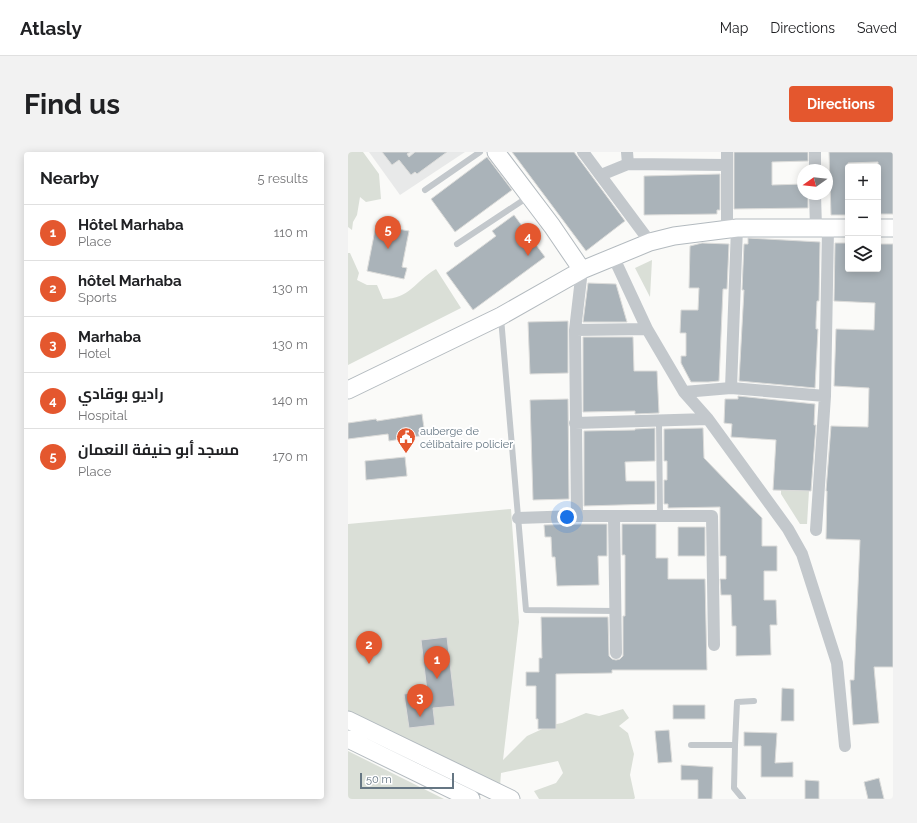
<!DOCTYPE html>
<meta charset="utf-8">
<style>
:root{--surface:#fff;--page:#f2f2f2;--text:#202124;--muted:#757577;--line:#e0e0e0;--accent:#e4572e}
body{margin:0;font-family:Raleway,Cairo,sans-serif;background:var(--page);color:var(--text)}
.controls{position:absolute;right:12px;top:12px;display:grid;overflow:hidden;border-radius:4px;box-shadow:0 2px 10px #0003}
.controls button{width:36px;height:36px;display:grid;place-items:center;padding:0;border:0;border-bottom:1px solid var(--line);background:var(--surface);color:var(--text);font:20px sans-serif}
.compass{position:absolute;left:449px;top:12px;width:36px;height:36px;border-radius:50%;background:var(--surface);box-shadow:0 2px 10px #0003;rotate:255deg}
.scale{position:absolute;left:12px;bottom:10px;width:94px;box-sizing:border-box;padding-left:4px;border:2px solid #657683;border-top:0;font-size:11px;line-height:14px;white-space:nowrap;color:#657683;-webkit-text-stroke:3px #fff;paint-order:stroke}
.you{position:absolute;left:219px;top:365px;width:14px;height:14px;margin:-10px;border:3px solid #fff;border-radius:50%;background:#1a73e8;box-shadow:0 0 0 6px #1a73e833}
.badge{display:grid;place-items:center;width:26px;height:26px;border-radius:50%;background:var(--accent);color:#fff;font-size:13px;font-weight:700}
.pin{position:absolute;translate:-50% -33px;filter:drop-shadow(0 1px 2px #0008)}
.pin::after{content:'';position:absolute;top:21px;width:14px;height:12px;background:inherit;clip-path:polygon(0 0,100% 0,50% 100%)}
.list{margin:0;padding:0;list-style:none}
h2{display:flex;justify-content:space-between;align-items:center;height:52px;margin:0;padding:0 16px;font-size:17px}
h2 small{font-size:13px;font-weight:400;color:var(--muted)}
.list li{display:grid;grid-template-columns:26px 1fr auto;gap:12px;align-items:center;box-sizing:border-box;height:56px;padding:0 16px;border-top:1px solid var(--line)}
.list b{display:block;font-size:15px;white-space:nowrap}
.list p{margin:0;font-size:13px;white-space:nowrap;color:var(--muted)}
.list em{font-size:13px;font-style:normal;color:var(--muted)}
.icon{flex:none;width:22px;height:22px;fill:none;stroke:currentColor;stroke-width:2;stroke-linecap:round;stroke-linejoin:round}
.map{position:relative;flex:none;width:545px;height:647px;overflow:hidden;border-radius:4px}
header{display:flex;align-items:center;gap:24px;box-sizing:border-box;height:56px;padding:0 20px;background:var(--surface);border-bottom:1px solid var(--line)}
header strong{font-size:19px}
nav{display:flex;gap:22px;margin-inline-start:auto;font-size:14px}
.intro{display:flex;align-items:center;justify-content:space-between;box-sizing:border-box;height:96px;padding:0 24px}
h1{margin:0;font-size:28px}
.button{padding:10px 18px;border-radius:4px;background:var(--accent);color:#fff;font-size:14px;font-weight:700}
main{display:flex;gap:24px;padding:0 24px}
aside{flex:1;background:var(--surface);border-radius:4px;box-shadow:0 2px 10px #0003}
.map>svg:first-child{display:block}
.built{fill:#e8e9e9}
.green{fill:#dadfd7}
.building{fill:#aab3b9;stroke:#dcdcda}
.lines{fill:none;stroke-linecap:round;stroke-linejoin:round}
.secondary-casing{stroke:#b3babf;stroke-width:19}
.lane{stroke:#c3c8cc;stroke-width:6}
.street{stroke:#c3c8cc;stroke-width:12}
.secondary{stroke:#fff;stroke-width:17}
.labels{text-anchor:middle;stroke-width:4;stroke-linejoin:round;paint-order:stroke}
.poi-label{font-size:11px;fill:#657683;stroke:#fff;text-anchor:start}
</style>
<header>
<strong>Atlasly</strong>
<nav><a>Map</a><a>Directions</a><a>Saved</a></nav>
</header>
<div class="intro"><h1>Find us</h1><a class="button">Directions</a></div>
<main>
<aside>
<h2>Nearby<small>5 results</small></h2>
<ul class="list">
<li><span class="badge">1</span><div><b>Hôtel Marhaba</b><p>Place</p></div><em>110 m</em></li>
<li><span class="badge">2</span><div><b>hôtel Marhaba</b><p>Sports</p></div><em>130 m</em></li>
<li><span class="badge">3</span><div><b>Marhaba</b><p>Hotel</p></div><em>130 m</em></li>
<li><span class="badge">4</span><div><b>راديو بوقادي</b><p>Hospital</p></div><em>140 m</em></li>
<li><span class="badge">5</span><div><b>مسجد أبو حنيفة النعمان</b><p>Place</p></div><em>170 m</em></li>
</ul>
</aside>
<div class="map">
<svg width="545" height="647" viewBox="0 0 545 647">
<rect width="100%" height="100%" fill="#fafaf8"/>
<!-- built -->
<path class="built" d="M21 0H117L52 43Z"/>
<!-- green -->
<path class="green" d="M0 0H15L31 22 33 47 18 50 12 45 9 63 5 70 4 78 0 75Z
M0 101H2L11 121 9 128 19 133H29L35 147C62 147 67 129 88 117L113 156 0 213Z
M304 108 302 145 287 116Z
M433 338 461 339 459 372H452L433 342Z
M163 357 171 470 155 608 179 584 203 573 214 571 238 561 251 564 275 557 281 566 271 574 280 581 286 602 282 623 287 646 286 647H191L186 639 208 631 215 621 210 609 153 621 152 635 0 562V372Z
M0 599 96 647H0Z"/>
<!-- building -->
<path class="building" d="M34 0H62L59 2 61 5 67 0H99L69 22 67 20 63 23 51 8 44 13Z
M164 0H226L277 69 238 99Z
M386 0H460V9L424 10V33L455 32V42H460V56L386 57Z
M481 0H545V62H530V10L500 11V63H483Z
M139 5 164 38 107 80 83 47Z
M372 22V58H369V62L296 63V24Z
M166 63 197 105 125 158 98 121 148 84 144 79Z
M35 66 51 69 50 77 61 79 54 115 59 116 56 127 19 119 28 73 34 74Z
M400 86 472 90 471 149H469L468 170V177H470L467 236 391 229 396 138H394L396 92H400Z
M354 91 381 92 379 137H375L371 229 360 230H343L333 211V204H338V181H332L333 158H350L351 136H341L342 94Z
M487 91H500V117H530V92H545V515H526L531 571 505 573 502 528H506L512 388 478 387 479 339H478L483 274 520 275 521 236 486 234 488 177 526 178 527 151 486 149Z
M240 131 268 132 279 170H235Z
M220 169V221L182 222 180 170Z
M235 185H285L286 219H309L311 261 287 262V259L235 260Z
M390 244 467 252 466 273H468L463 339 425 338 428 288 383 285 384 272 376 271 377 247H390Z
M220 247 221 347 185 348 182 248Z
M74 262 77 283 41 289 40 282 0 287V271L28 267 29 269Z
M307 276V309L277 310 278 329H307V352L236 354V279L287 278V277Z
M355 276 356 306 414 366V394H429V419H416V448H428L429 473H422L423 503 388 504V474H384L383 443H373L372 427H378V404H372V355L320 356V352H316V328H319V309H316V277Z
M57 305 59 324 18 328 17 309Z
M232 372H259V404H250L251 433 209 434 207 405H204L203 385H197L196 373Z
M274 372H308V406H320V427H357L359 518H264V521L208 522V577H190V567H188V534H178V520H191V506H194L193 465H260L261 504 264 507 268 508 272 507 275 504V464H277V403H274Z
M330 375H357V404H330Z
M99 485 107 554 85 556 87 573 61 576 56 542 79 539 73 488Z
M434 536 446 537V569H433Z
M325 553H357V567H325Z
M321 578 324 610 310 611 307 579Z
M396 580 429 581 427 611 445 610V625H413V594H396Z
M333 613 365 615 364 647H350V628H333Z
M531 626 536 647H520L516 630Z
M457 628 471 629V647H457Z"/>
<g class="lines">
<defs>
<path id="secondary" d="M148 0 204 74 234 118
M530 76H545
M0 238 153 164 234 118 302 90 326 84 389 76H500
M0 568 163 647
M0 587 123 647"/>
</defs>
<!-- secondary casing -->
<use href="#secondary" class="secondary-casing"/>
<!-- lane -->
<path class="lane" d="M77 38 132 0
M109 92 180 45
M153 166 178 458 267 459
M311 270 312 364
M343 593H387L386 636 395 647
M387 593 389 550 406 549"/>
<!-- street -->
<path class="street" d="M235 0 302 90
M279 0 280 12 379 13
M379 0V77
M467 0V18
M253 23 280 12
M467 42 468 76
M265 104 299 177 336 240 360 267 440 377 454 402 489 511 497 594
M234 118 227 178 229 364H364L366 493
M227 178 299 177
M383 236 389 76
M336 240 383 236 477 244
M227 271 360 267
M266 364 268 501
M170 366 229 364
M468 378 477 244 480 77"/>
<!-- secondary -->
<use href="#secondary" class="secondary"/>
</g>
<!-- icons -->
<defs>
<symbol id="civic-pin" viewBox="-11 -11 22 30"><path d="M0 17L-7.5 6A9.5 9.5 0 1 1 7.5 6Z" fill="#e4572e" stroke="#fff"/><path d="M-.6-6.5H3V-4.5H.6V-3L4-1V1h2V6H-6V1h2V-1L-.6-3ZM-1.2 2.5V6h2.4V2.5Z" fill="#fff"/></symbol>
</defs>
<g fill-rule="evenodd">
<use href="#civic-pin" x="47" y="274" width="22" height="30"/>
</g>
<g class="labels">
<!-- poi labels -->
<g class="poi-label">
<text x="72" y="283">auberge de<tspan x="72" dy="13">célibataire policier</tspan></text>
</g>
</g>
</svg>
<div class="controls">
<button>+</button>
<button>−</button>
<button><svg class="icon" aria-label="layers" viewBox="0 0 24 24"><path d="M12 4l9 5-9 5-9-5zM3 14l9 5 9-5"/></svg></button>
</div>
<svg class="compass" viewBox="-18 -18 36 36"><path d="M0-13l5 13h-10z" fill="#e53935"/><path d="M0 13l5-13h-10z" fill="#757577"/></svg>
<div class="scale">50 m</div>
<div class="you"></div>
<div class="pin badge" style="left:89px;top:527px">1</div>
<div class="pin badge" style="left:21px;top:512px">2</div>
<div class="pin badge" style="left:72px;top:565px">3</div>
<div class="pin badge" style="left:180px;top:104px">4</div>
<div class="pin badge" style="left:40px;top:97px">5</div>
</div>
</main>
